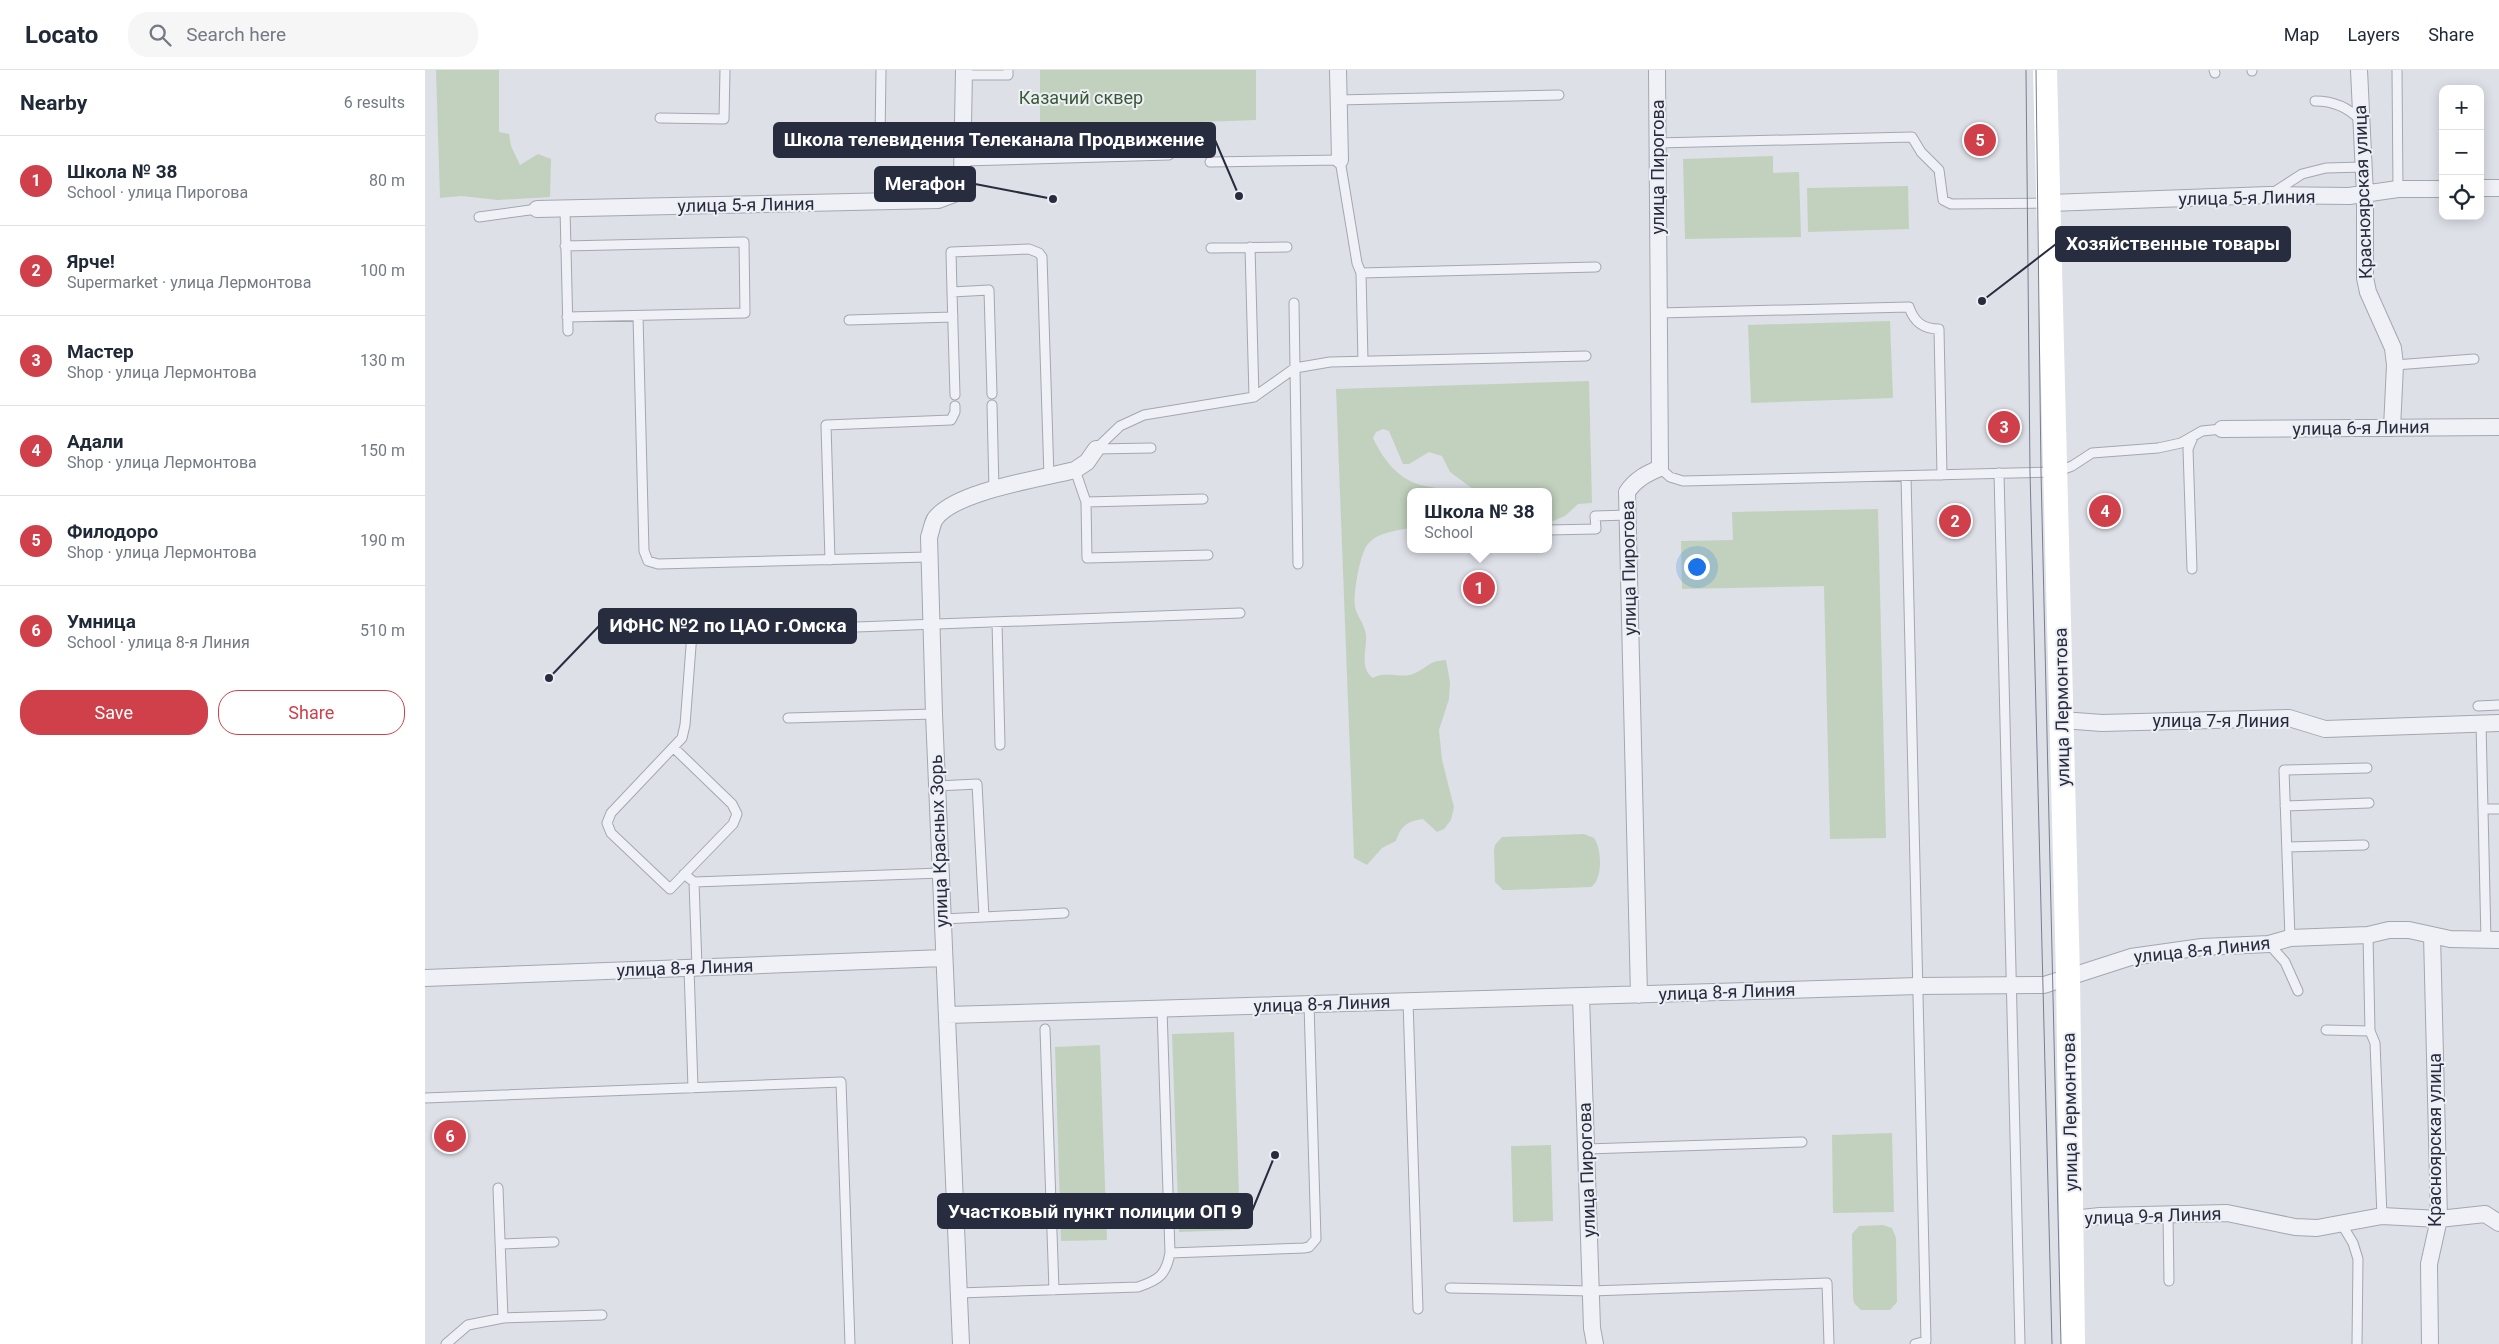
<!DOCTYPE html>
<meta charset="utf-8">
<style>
:root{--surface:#fff;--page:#f6f6f7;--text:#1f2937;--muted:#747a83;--line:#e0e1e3;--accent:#cf404a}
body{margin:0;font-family:Roboto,sans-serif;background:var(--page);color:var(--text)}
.controls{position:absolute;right:15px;top:15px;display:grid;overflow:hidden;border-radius:10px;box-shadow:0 2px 12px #0003}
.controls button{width:45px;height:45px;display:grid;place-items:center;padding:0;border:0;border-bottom:1px solid var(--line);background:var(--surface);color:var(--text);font:25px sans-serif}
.you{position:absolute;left:1271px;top:496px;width:18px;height:18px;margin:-12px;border:4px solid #fff;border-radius:50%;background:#1a73e8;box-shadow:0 0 0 8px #1a73e833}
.badge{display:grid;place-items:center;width:32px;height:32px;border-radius:50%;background:var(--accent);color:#fff;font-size:16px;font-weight:700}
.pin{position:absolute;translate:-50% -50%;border:2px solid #fff;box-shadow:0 1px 5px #0006}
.popup{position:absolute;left:982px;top:418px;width:145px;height:65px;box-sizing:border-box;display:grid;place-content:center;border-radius:10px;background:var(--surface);filter:drop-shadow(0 1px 4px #0005);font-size:16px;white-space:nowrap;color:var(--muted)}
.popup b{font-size:19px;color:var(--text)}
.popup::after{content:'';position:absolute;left:50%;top:100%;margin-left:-10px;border:10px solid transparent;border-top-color:var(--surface)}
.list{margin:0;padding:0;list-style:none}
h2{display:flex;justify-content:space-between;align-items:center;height:65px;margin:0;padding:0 20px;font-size:21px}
h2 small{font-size:16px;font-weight:400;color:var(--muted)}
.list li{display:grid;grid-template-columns:32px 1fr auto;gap:15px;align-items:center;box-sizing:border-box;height:90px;padding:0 20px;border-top:1px solid var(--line)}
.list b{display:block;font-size:19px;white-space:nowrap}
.list p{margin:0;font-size:16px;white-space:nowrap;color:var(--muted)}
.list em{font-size:16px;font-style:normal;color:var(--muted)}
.actions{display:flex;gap:10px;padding:15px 20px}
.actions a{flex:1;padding:11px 0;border:1px solid var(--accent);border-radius:20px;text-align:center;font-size:18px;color:var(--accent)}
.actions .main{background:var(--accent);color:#fff}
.icon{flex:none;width:28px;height:28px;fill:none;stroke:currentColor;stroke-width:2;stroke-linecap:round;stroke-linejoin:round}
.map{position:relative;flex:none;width:2074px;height:1274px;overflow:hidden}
header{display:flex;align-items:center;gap:30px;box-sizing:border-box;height:70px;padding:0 25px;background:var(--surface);border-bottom:1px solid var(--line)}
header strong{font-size:24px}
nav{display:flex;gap:28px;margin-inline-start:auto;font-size:18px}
.search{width:350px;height:45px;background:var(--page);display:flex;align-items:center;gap:12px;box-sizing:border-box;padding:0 18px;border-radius:20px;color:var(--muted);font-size:19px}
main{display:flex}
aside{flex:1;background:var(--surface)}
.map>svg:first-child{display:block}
.green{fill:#c2d1be}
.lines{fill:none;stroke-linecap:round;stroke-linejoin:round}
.service-casing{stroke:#a3a7b1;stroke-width:11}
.minor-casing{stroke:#a3a7b1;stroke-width:18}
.service{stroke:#f0f1f6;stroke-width:9}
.minor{stroke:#f0f1f6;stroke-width:16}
.secondary{stroke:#fff;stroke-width:24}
.tram{stroke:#777e91;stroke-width:1}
.labels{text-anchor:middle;stroke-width:4;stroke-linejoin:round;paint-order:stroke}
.park-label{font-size:18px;fill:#385a34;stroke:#edeff5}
.street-label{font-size:18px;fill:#272d3e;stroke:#edeff5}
.leader{fill:none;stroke:#272d3e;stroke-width:2}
.callout-dot{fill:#272d3e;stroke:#edeff5;stroke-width:2}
.callout{fill:#272d3e;stroke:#272d3e;stroke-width:2}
.callout-label{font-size:19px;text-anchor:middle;font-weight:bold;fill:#fff}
</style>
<header>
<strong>Locato</strong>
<div class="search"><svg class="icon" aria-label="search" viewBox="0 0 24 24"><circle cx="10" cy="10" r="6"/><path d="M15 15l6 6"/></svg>Search here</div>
<nav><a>Map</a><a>Layers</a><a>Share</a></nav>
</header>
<main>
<aside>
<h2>Nearby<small>6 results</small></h2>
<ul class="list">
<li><span class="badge">1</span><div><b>Школа № 38</b><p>School · улица Пирогова</p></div><em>80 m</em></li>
<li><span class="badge">2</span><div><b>Ярче!</b><p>Supermarket · улица Лермонтова</p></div><em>100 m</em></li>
<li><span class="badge">3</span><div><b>Мастер</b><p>Shop · улица Лермонтова</p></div><em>130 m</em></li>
<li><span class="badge">4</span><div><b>Адали</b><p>Shop · улица Лермонтова</p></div><em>150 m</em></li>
<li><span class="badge">5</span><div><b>Филодоро</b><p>Shop · улица Лермонтова</p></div><em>190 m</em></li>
<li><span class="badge">6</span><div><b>Умница</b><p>School · улица 8-я Линия</p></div><em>510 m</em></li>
</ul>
<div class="actions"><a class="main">Save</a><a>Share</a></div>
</aside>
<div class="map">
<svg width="2074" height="1274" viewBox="0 0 2074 1274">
<rect width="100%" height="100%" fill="#dde0e7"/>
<!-- green -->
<path class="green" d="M11 0H74V62L84 64 86 76 95 95 113 84 126 89 125 127 73 130 36 126 15 128Z
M615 0H831V50L615 58Z
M1348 86V103L1374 102 1376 167 1260 169 1258 89Z
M1483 116 1484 159 1383 162 1382 118Z
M1465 251 1468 328 1326 333 1323 255Z
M1164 311 1167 433 1153 434 1140 446 1123 453V422H1052L1025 402 1017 386 1004 382 984 394H978L964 361 958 359 951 362 948 368C958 389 972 408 995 415 1004 417 1013 417 1022 422H985V458C971 461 953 462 943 474 935 483 928 524 930 537 932 546 940 555 941 565 942 580 934 598 948 608 961 600 975 609 988 604 1003 598 1002 591 1021 590L1025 612 1024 629 1014 660 1017 690 1029 737 1026 750 1019 759 1012 762 998 749C982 751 976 756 971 771L957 778 942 795 929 788 911 319Z
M1453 439 1461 768 1405 769 1399 516 1257 519 1256 471 1308 470 1307 442Z
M1159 764 1169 768C1177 779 1178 809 1166 817L1083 820H1078L1070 812 1069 780 1070 775 1077 767Z
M809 962 815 1160 754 1162 747 964Z
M675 975 682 1170 636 1171 630 977Z
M1467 1063 1469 1142 1408 1143 1407 1065Z
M1126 1075 1128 1151 1088 1152 1086 1076Z
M1458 1155 1467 1158 1471 1168 1472 1232 1465 1240H1436L1429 1233 1428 1228 1427 1164 1434 1156Z"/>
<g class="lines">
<defs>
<path id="service" d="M1789 0 1790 3
M1827 0V1
M1972 0 1973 119
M539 5H583V0
M913 30 1134 25
M1890 31C1908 31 1923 37 1935 50
M235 48 299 49 300 0
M455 69 456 0
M1232 73 1487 67 1496 82 1514 100 1518 130 1526 134 1624 133
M539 91 744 85
M785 92 915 90 932 193 936 203
M1846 124 1877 104 1901 98 1938 97
M140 139 143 261
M54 147 112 139
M140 176 319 172 320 243 142 247
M825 177 829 327
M786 178 862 177
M527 222 526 182 604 179 614 183 617 187 624 407
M869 233 873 494
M1234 243 1484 237C1489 252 1498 259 1514 259L1517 405
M213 246 219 481 223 491 233 494 503 487
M424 250 528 247
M938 291 936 203 1171 197
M1970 295 2049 289
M530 325 527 222 564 220 567 324
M567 335 569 420
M671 379 695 356 719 345 829 327 870 298 905 292 1161 286
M671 379 726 378
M1235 398 1245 407 1258 411 1631 402 1647 396 1667 383 1733 378 1756 373 1777 361 1797 359
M650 400 661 432
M1574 403 1595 1274
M1481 406 1501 1271 1490 1274
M778 429 661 432 662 488 783 485
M1123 460 1171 459 1170 446 1203 445
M405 490 401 355 526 350 530 342V336
M1767 499 1763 379 1768 367
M572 552 575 675
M2053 636 2074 635
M363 648 509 644
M2056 653 2061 870
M249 678 307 734 312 744 308 754 245 819 186 763 182 753 186 743 257 668 260 655 267 563 815 543
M512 716 552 714 559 847 518 849
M1860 736 1944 733
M2058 739H2074
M1862 777 1939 775
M259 804 269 812 516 803
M269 812 272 897
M559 847 639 843
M1943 865 1945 961 1950 973 1957 1146
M1865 868 1859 700 1942 698
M1844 874 1860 892 1873 921
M264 898 268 1018
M983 931 993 1239
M620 959 629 1220
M1901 960 1945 961
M0 1028 416 1012 425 1274
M1161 1079 1377 1072
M73 1118 78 1248
M1743 1145 1744 1211
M1916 1153 1928 1173 1933 1189 1932 1274
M75 1174 129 1172
M745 1183 879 1178 884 1177 891 1169 884 934
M1025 1218 1166 1221 1402 1213 1404 1274
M534 1223 713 1217C734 1210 741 1205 745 1183L737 939
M21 1274 43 1255 78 1248 177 1245"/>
<path id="minor" d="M913 0 915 90
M1934 0 1940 125V208L1943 222 1968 278 1970 295 1967 358
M2055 118H2074
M1625 133 1844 125 1924 126 1973 119H2018
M112 139 513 130 529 124 537 108 539 0
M1797 359 2074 357
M1637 650 1677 653 1864 648 1900 659 2074 653
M0 908 519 888
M1214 925 1202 422C1211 409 1221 404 1235 398L1232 0
M1156 926 1167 1258 1170 1274
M522 945 1493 916 1619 915 1706 887 1777 877 1844 874 1865 868 1943 865 1964 860H1984L2025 869 2074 870
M1647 1149 1675 1146 1802 1143 1870 1157 1892 1158 1957 1146 2014 1149 2060 1144 2074 1153
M536 1274 509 644 504 467C506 462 507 454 510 449 530 421 615 409 650 400L662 392 671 379
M2005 1274 2004 1194 2014 1149 2007 865"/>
</defs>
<!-- service casing -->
<use href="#service" class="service-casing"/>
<!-- minor casing -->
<use href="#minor" class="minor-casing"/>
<!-- service -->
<use href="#service" class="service"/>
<!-- minor -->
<use href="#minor" class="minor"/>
<!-- secondary -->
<path class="secondary" d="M1620 0 1643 907 1648 1274"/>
<!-- tram -->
<path class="tram" d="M1601 0 1605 402 1627 1274
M1611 0 1616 402 1636 1274"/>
</g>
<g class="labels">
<!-- park labels -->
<g class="park-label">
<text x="656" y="34">Казачий сквер</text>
</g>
<!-- street labels -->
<g class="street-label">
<text transform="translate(1233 97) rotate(-90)" y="6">улица Пирогова</text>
<text transform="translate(1938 122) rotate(-92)" y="6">Красноярская улица</text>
<text transform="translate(1822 128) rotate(-1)" y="6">улица 5-я Линия</text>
<text transform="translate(321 135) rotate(-1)" y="6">улица 5-я Линия</text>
<text transform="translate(1936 358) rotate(-1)" y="6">улица 6-я Линия</text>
<text transform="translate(1204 498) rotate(-91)" y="6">улица Пирогова</text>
<text transform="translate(1637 637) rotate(-91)" y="6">улица Лермонтова</text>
<text x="1796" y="657">улица 7-я Линия</text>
<text transform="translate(514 771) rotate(-92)" y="6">улица Красных Зорь</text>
<text transform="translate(1777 880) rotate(-6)" y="6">улица 8-я Линия</text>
<text transform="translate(260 898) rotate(-2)" y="6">улица 8-я Линия</text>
<text transform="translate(1302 922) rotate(-2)" y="6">улица 8-я Линия</text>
<text transform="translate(897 934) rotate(-2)" y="6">улица 8-я Линия</text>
<text transform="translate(1645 1042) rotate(-91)" y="6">улица Лермонтова</text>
<text transform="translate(2010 1070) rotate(-90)" y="6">Красноярская улица</text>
<text transform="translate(1162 1100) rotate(-92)" y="6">улица Пирогова</text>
<text transform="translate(1728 1146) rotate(-2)" y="6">улица 9-я Линия</text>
</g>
</g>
<!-- callouts -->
<path class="leader" d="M814 126L790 70M628 129L550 114M1557 231L1631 174M124 608L174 556M850 1085L827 1141"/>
<g class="callout-dot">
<circle cx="814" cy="126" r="5"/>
<circle cx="628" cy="129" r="5"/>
<circle cx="1557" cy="231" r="5"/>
<circle cx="124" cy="608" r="5"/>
<circle cx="850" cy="1085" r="5"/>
</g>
<g class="callout">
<rect x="349" y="53" width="441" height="34" rx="5"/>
<rect x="450" y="97" width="100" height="34" rx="5"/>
<rect x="1631" y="157" width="234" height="34" rx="5"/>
<rect x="174" y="539" width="257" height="34" rx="5"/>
<rect x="513" y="1124" width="314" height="34" rx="5"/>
</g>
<g class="callout-label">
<text x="569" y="76">Школа телевидения Телеканала Продвижение</text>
<text x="500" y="120">Мегафон</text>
<text x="1748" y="180">Хозяйственные товары</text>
<text x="303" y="562">ИФНС №2 по ЦАО г.Омска</text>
<text x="670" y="1148">Участковый пункт полиции ОП 9</text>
</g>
</svg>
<div class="controls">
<button>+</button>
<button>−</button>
<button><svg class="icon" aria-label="locate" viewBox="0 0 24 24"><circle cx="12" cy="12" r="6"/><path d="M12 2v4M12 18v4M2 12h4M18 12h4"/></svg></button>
</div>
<div class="you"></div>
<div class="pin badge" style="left:1054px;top:518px">1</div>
<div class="popup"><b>Школа № 38</b>School</div>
<div class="pin badge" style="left:1530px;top:451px">2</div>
<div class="pin badge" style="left:1579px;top:357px">3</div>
<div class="pin badge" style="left:1680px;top:441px">4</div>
<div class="pin badge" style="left:1555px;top:70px">5</div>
<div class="pin badge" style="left:25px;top:1066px">6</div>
</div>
</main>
